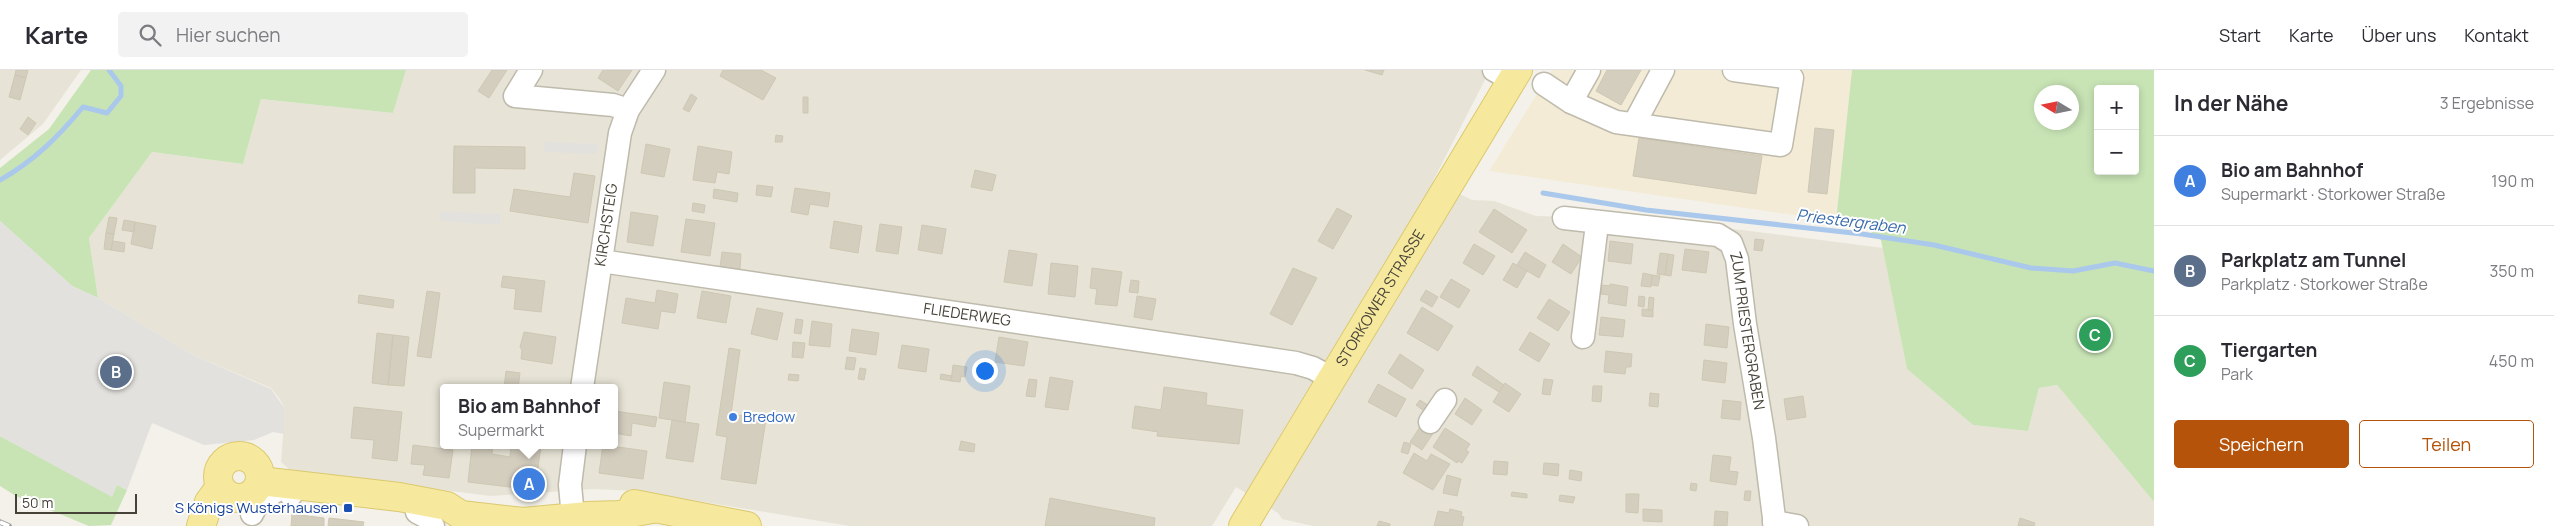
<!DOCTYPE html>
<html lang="de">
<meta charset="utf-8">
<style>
:root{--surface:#fff;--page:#f2f2f3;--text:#2b2b33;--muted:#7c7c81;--line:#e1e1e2;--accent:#b45309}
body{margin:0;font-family:Manrope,sans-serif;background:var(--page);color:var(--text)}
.controls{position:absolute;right:15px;top:15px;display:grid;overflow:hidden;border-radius:5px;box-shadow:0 2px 8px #0003}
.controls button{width:45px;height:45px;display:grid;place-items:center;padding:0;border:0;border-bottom:1px solid var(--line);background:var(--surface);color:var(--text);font:25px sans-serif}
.compass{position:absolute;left:2034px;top:15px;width:45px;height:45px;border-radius:50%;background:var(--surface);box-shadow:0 2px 8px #0003;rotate:280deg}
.scale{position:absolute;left:15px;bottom:12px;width:122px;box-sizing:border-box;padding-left:5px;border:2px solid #464238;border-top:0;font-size:14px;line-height:18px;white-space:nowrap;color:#464238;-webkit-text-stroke:4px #fff;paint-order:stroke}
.you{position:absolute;left:984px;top:300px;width:18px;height:18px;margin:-12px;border:4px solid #fff;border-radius:50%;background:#1a73e8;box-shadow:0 0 0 8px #1a73e833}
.badge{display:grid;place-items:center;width:32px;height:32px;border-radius:50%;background:var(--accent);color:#fff;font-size:16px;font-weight:700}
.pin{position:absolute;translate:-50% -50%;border:2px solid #fff;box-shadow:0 1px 5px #0006}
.popup{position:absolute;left:440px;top:314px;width:178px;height:65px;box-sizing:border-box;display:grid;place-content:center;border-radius:5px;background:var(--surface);filter:drop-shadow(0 1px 4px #0005);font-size:16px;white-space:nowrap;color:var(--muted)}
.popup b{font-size:19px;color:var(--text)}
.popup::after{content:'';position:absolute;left:50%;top:100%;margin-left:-10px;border:10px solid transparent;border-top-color:var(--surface)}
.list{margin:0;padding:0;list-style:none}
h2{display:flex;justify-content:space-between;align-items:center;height:65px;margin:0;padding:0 20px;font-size:21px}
h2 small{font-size:16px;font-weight:400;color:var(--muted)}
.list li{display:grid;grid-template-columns:32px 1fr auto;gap:15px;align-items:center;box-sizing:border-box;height:90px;padding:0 20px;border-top:1px solid var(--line)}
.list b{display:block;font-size:19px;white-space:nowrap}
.list p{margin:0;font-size:16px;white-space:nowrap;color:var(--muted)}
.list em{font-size:16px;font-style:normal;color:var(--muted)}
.actions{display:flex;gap:10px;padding:15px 20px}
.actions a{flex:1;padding:11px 0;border:1px solid var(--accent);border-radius:5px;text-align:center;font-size:18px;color:var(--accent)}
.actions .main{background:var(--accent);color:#fff}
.icon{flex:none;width:28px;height:28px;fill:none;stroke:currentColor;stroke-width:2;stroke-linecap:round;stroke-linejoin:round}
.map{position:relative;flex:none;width:2154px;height:456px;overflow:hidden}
header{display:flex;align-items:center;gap:30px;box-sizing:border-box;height:70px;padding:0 25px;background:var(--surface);border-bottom:1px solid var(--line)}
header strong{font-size:24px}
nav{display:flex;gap:28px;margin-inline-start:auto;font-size:18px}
.search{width:350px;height:45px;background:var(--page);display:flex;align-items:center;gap:12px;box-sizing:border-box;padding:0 18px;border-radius:5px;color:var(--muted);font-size:19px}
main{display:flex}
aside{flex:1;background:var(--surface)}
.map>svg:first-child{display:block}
.residential{fill:#e7e4d7;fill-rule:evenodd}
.commercial{fill:#f3ebd6}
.green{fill:#c8e4b5;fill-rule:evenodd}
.parking{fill:#e2e1dd}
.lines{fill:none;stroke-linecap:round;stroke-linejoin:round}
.stream{stroke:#aac8eb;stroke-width:5}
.building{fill:#d4cebf;stroke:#cec7b3}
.minor-casing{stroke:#bebaac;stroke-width:25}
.major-casing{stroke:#dbc96f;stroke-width:30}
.minor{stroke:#fff;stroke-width:22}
.major{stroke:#f6e99e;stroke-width:28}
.rail-casing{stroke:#979797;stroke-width:5.5}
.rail{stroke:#fff;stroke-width:4;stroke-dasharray:11;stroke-linecap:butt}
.shop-dot{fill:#3f7fe0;stroke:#fff;stroke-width:2}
.transit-dot{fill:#1a4fb4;stroke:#fff;stroke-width:2}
.labels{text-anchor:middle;stroke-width:4;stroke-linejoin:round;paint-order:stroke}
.street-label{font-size:15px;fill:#464238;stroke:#fff}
.shop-label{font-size:15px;fill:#366cbe;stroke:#fff;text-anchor:start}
.transit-label{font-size:15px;fill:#164399;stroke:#fff;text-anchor:end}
.water-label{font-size:16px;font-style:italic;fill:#396baa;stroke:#fff}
</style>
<header>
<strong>Karte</strong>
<div class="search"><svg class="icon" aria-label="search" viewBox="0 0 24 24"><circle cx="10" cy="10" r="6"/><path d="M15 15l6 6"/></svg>Hier suchen</div>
<nav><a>Start</a><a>Karte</a><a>Über uns</a><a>Kontakt</a></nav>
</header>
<main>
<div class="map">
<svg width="2154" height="456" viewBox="0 0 2154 456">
<rect width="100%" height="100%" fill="#f3f1e9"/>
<!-- residential -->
<path class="residential" d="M0 0H81L43 54 0 90Z
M406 0H1490L1433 111 1472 130 1494 131 1536 146 1618 148 1742 160 1883 178 1907 299 1973 355 2028 361 2039 318 2057 315 2154 432V456H1313L1282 449 1278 443 1236 417 1212 456H850L637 421 594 419 490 426 290 400 281 392 285 339 279 328 271 318 193 285 98 228 89 168 152 82 243 94 261 29 393 43ZM444 318H614V375H444Z"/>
<!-- commercial -->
<path class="commercial" d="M1552 0H1852L1836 151 1489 101Z"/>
<!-- green -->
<path class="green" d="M91 0H406L393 43 261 29 243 94 152 82 89 168 98 228 72 216 0 151V98L49 59Z
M1852 0H2154V432L2057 315 2039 318 2028 361 1973 355 1907 299 1881 170 1857 150 1836 151ZM2098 19H2135V101H2098ZM2072 22V52H2042V22Z
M0 366 112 426 117 415 127 420 111 455 89 456 16 426 0 416Z"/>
<!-- parking -->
<path class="parking" d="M544 72 598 74 597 84 544 82Z
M441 141 501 144 499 155 440 151Z
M0 151 72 216 98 228 193 285 271 319 285 339 284 364 273 362 254 370 204 375 152 353 127 420 117 415 112 427 0 366Z"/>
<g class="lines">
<!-- stream -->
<path class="stream" d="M0 110C34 91 58 67 83 37L107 43 121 26V16L109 0
M1543 123 1646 140 1862 164 1934 175 2031 198 2073 201 2115 193 2154 201"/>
</g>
<!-- building -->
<path class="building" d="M16 0H28L26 8 15 5Z
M492 0H507L489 28 478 21Z
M603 0H632L618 21 598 8Z
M723 0H761L776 8 763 30 720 6Z
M1365 0H1384L1382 5Z
M1607 0H1641L1621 35 1596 21Z
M15 5 26 8 20 30 9 27Z
M691 24 697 28 689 42 683 39Z
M803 27H808V43H803Z
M28 47 36 53 28 65 20 59Z
M1815 58 1834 60 1827 124 1808 122Z
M776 65 783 66 782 72H775Z
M1639 68 1762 86 1756 124 1633 106Z
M646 74 670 79 664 107 641 103Z
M454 76 525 77V99L475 98V123H453Z
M698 76 732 82 729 104 717 102 715 113 693 110Z
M975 100 996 105 992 121 971 117Z
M574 103 595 106 588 153 510 141 514 119 570 127Z
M757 115 773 117 771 127 756 125Z
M795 118 830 123 828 137 810 134 808 145 791 142Z
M714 119 738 123 737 132 713 128Z
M693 133 705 135 704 143 692 141Z
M1337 138 1352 146 1333 179 1318 171Z
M1494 139 1527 160 1512 183 1479 162Z
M631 142 658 146 653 176 627 172Z
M109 147 117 148 114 164 106 163Z
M686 149 715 153 710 186 681 182Z
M124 150 135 152 134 162 122 160Z
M834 151 862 156 858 183 830 178Z
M135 152 156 156 152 179 131 174Z
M880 154 902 157 898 184 876 181Z
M922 155 946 159 942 184 918 180Z
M106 163 114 164 111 180 104 179Z
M1755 169 1764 170 1762 181 1754 180Z
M113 171 125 173 124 182 111 180Z
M1610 171 1633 174 1631 194 1608 191Z
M1474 174 1495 186 1483 205 1463 193Z
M1563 174 1582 187 1571 204 1552 192Z
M1685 179 1709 182 1706 203 1682 200Z
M1009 180 1037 184 1032 216 1004 212Z
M722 182 741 184 740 199 720 197Z
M1525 182 1546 195 1539 208 1517 195Z
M1660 183 1668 184 1665 205 1657 204Z
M1668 184 1674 185 1671 206 1665 205Z
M1051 193 1078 196 1075 227 1048 224Z
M1513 193 1527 201 1517 218 1503 210Z
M1092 198 1122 202 1117 236 1095 234 1097 219 1090 218Z
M1293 198 1317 208 1292 255 1270 244Z
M1643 203 1652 205 1651 217 1641 216Z
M1652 205 1660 206 1658 216 1651 215Z
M503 206 545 211 541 242 514 239 516 219 501 217Z
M1451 209 1470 220 1459 238 1440 227Z
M1131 210 1139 211 1138 223 1129 222Z
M1610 214 1628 217 1626 236 1608 233 1609 225 1601 224 1602 215 1610 216Z
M657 220 678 224 675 243 661 241 658 259 622 253 626 228 655 233Z
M1426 220 1438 227 1432 237 1420 230Z
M427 221 440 223 431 288 417 286Z
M702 221 731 226 726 253 697 248Z
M359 225 394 230 393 238 358 233Z
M1137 226 1156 229 1152 250 1134 247Z
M1639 226 1645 227 1644 237 1638 236Z
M1649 227 1654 228 1653 240H1648Z
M1549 229 1570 242 1558 261 1537 248Z
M1422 237 1453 256 1438 281 1407 263Z
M757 238 783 243 777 270 751 264Z
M1642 239 1653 240V247L1642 246Z
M1601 247 1625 250 1623 267 1599 265Z
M796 249 803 250 801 264 794 263Z
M812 251 832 254 830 277 809 275Z
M1706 254 1729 257 1727 278 1704 275Z
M852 259 879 263 876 285 849 281Z
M524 262 556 267 552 294 521 289 522 280 520 277Z
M1530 262 1550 274 1539 292 1519 280Z
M377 263 393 265 388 315 372 313Z
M393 265 409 267 404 316 388 315Z
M999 267 1028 272 1024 296 995 292Z
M793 272 805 273 803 288 792 287Z
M902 275 929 279 926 302 898 298Z
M729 278 740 280 731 344 766 349 756 414 721 409 727 367 716 365Z
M1606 281 1632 284 1631 297H1626L1625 304 1604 302Z
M1400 284 1424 300 1412 319 1388 303Z
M847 287 856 288 854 300 845 299Z
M1704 290 1727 293 1725 313 1702 310Z
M953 295 967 297 965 307 961 306 960 312 951 311Z
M1477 296 1504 315 1499 322 1472 305Z
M860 298 866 299 864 310 858 309Z
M506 301 520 303 518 318H504Z
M789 304 799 305 798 311 788 310Z
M941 304 952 306 951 311 940 309Z
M1050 307 1073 311 1068 340 1045 337Z
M1029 309 1037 310 1035 327 1026 326Z
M1544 309 1553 310 1550 325 1542 324Z
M664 312 690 316 685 352 659 348Z
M1505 313 1521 324 1509 342 1493 332Z
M1378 314 1406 329 1396 347 1368 332Z
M1593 316H1602L1601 332 1592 331Z
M1164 317 1207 323 1206 335 1243 340 1239 374 1157 366 1158 362 1132 358 1135 336 1161 340Z
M1650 323 1659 324 1658 337 1649 336Z
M1803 326 1806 347 1787 350 1784 329Z
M1465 328 1482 340 1472 355 1455 344Z
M1420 330 1432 338 1428 344 1416 335Z
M1723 330 1741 332 1740 350 1721 348Z
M354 337 402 342 397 391 372 388 374 370 351 368Z
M614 341 657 347 655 357 632 353 631 366 614 363Z
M672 350 699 354 693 392 666 388Z
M1422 354 1434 362 1422 380 1410 372Z
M1445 358 1470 374 1466 380 1469 382 1462 393 1458 391 1457 393 1433 377Z
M961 371 975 374 974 382 959 380Z
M1404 372 1411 374 1408 384 1401 382Z
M413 375 453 380 449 408 423 405 425 395 411 394Z
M472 375H493L492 384 510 387 511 375H541L535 420 468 412Z
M603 375 647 381 643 409 599 403Z
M1414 383 1427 391 1431 384 1450 394 1433 420 1403 403Z
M1713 385 1731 387 1729 401 1738 402 1736 415 1710 411Z
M1494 391 1508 392 1507 405 1493 404Z
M1544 393 1559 394 1558 406 1543 404Z
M1570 400 1582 402 1581 411 1569 409Z
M1447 405 1461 409 1457 426 1443 423Z
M1691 413 1697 414 1696 421 1690 420Z
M1745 421H1751L1750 431 1744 430Z
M1512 422 1527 424V428L1511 426Z
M1626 424H1639L1638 443 1626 442Z
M1560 425 1575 427 1573 433 1559 431Z
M1050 428 1155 448 1154 456H1045Z
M1450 439 1462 442 1461 446 1464 447 1462 456H1434L1438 441 1449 443Z
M1643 439 1662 440V452L1643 451Z
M1715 441 1728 442 1727 456H1714Z
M292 444 324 448V456H291Z
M329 448 364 452 363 456H328Z
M2020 448 2035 453 2034 456H2018Z
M1379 451 1390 454V456H1377Z"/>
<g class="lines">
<defs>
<g id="minor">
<path d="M531 0 515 26 613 35 628 40"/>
<path d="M1494 0 1512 10"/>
<path d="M1544 14 1571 32 1616 52 1781 75 1792 8 1734 0"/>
<path d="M1571 32 1589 0"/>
<path d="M1634 54 1663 0"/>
<path id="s1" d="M1564 148 1718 165 1731 173 1737 189 1745 254 1764 368 1775 456"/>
<path id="s2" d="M601 191 1296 293 1313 298 1331 308"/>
<path d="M1583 267 1597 154"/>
<path id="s3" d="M582 318 620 63 628 40 654 0"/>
<path d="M1430 352 1445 330"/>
<path d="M417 442 428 448 433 456"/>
<path d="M252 444C258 429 273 425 285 414L291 425"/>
<path d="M573 447 570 415 575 375"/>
<path d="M1774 452 1797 456"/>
</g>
<g id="major">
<circle cx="239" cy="407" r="21"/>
<path d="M260 411 399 427 447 436 461 445 523 452 588 446 619 445 652 439"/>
<path d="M634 434 747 456"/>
<path d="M201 456 209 432 220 417"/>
<path id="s4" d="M1243 456 1518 0"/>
</g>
</defs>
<!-- minor casing -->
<use href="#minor" class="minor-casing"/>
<!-- major casing -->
<use href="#major" class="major-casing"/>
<!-- minor -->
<use href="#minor" class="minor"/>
<!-- major -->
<use href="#major" class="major"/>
<defs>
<path id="rail" d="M0 452 9 456"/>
</defs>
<!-- rail casing -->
<use href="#rail" class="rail-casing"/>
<!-- rail -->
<use href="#rail" class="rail"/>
</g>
<!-- markers -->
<circle class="shop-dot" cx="733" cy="347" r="5"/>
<rect class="transit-dot" x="343" y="433" width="10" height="10" rx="2.5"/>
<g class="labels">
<!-- street labels -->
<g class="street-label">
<text dy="5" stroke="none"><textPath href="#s3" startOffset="165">KIRCHSTEIG</textPath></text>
<text dy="5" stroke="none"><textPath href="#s4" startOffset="266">STORKOWER STRASSE</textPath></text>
<text dy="5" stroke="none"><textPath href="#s2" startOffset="370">FLIEDERWEG</textPath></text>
<text dy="5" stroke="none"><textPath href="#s1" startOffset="260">ZUM PRIESTERGRABEN</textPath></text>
</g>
<!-- shop labels -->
<g class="shop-label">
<text x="743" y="352">Bredow</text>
</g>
<!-- transit labels -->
<g class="transit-label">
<text x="338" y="443">S Königs Wusterhausen</text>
</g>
<!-- water labels -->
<g class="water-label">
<text transform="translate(1851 151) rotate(7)" y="6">Priestergraben</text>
</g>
</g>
</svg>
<div class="controls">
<button>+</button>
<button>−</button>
</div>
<svg class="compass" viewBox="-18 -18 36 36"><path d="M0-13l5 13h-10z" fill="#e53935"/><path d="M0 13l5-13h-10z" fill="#7c7c81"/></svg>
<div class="scale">50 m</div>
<div class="you"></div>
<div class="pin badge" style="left:529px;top:414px;background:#3f7fe0">A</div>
<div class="popup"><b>Bio am Bahnhof</b>Supermarkt</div>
<div class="pin badge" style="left:116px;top:302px;background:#5c6f8a">B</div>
<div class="pin badge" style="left:2095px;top:265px;background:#2e9e5b">C</div>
</div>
<aside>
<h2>In der Nähe<small>3 Ergebnisse</small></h2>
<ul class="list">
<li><span class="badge" style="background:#3f7fe0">A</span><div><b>Bio am Bahnhof</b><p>Supermarkt · Storkower Straße</p></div><em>190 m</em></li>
<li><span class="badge" style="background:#5c6f8a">B</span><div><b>Parkplatz am Tunnel</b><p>Parkplatz · Storkower Straße</p></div><em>350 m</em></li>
<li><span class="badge" style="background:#2e9e5b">C</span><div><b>Tiergarten</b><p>Park</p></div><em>450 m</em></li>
</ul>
<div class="actions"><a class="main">Speichern</a><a>Teilen</a></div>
</aside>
</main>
